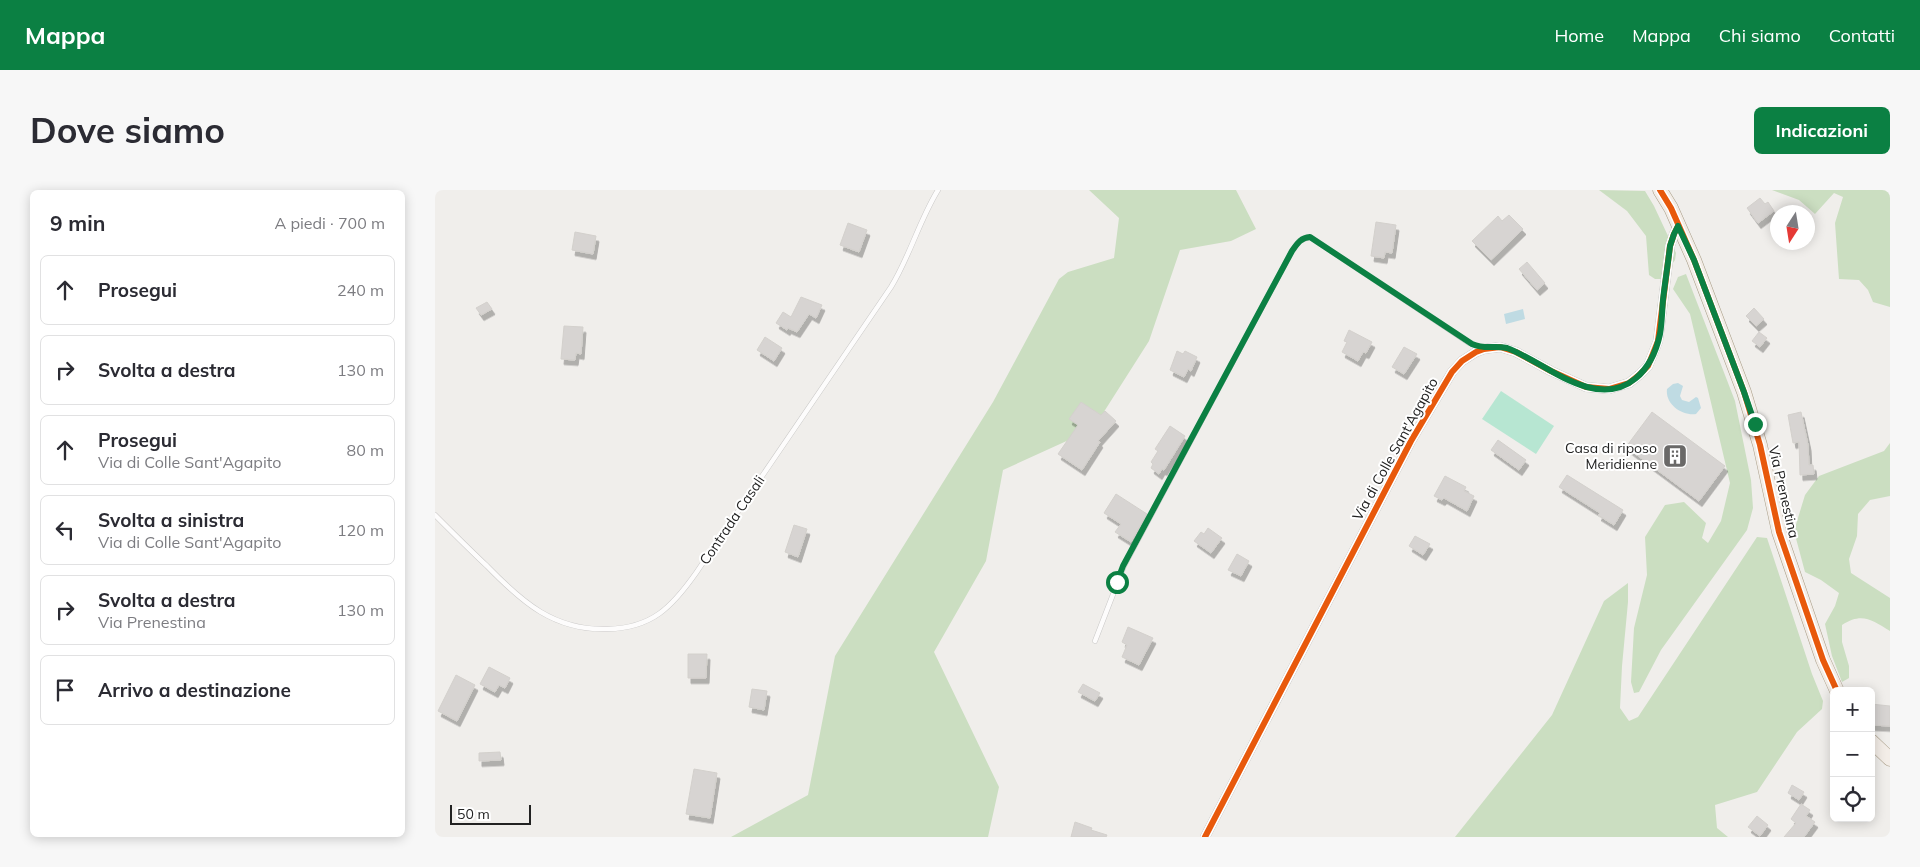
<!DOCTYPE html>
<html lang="it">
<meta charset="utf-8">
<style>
:root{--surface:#fff;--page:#f7f7f7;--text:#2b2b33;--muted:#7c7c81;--line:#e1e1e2;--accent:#0b8043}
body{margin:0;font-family:Mulish,sans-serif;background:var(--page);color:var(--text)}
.controls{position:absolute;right:15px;bottom:15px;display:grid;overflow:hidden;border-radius:8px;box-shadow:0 2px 12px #0003}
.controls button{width:45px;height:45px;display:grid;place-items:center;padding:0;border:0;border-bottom:1px solid var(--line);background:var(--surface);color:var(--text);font:25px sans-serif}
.compass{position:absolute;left:1335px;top:15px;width:45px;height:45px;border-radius:50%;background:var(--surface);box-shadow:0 2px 12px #0003;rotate:192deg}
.scale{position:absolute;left:15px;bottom:12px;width:81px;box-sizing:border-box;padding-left:5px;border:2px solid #222;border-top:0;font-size:14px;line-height:18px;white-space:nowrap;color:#222;-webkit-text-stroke:4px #fff;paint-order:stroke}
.stop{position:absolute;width:15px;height:15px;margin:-11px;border:4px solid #0b8043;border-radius:50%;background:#fff}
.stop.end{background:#0b8043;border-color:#fff;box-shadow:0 1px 5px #0008}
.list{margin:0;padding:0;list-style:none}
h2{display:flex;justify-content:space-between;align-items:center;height:65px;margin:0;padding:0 20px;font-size:21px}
h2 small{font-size:16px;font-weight:400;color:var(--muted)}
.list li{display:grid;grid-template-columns:32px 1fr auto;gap:15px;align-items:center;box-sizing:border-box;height:70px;margin:0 10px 10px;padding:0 10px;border:1px solid var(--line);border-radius:8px}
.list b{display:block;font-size:19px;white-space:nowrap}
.list p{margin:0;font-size:16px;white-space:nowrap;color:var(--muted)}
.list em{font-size:16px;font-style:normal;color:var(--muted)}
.icon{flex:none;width:28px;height:28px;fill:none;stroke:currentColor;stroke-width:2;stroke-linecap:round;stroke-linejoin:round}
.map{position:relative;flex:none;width:1455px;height:647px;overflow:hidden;border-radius:8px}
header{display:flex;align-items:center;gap:30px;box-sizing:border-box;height:70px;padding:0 25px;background:var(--accent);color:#fff}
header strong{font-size:24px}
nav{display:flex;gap:28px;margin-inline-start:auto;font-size:18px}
.intro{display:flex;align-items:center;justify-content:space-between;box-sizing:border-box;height:120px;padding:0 30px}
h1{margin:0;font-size:35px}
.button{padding:12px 22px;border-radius:8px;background:var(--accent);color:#fff;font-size:18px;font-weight:700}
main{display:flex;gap:30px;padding:0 30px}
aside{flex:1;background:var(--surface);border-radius:8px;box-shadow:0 2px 12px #0003}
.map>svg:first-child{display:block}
.forest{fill:#cbdec1}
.pitch{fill:#b7e6d2}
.water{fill:#bfdbe3}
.building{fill:#d7d4d2;stroke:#d3d0cc;filter:url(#shadow)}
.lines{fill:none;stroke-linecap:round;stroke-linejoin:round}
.service-casing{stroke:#c9c8c7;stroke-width:5.5}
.minor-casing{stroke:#c9c8c7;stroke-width:10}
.primary-casing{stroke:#a79c86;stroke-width:15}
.service{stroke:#fdfcfc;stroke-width:4.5}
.minor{stroke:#fdfcfc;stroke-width:9}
.primary{stroke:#f3ede7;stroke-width:14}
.cycleway-casing{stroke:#fff;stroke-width:9}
.cycleway{stroke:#e8590c;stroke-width:6}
.route{stroke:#0b8043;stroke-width:6}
.labels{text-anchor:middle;stroke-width:4;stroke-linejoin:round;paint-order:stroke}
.poi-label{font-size:14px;fill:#222;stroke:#fff;text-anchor:end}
.street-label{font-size:14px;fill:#222;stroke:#fff}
</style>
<header>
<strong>Mappa</strong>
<nav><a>Home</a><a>Mappa</a><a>Chi siamo</a><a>Contatti</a></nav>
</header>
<div class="intro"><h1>Dove siamo</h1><a class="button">Indicazioni</a></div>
<main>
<aside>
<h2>9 min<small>A piedi · 700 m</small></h2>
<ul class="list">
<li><svg class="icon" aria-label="ahead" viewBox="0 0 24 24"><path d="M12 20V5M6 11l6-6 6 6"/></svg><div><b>Prosegui</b></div><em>240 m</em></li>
<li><svg class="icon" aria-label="right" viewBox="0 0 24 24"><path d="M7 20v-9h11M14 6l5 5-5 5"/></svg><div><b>Svolta a destra</b></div><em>130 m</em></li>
<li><svg class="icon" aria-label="ahead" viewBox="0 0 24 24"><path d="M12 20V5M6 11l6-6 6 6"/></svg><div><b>Prosegui</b><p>Via di Colle Sant'Agapito</p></div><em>80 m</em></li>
<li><svg class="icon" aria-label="left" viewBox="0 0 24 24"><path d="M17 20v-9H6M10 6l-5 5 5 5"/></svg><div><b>Svolta a sinistra</b><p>Via di Colle Sant'Agapito</p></div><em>120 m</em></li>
<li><svg class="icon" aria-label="right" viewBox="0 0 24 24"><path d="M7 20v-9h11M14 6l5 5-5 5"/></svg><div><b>Svolta a destra</b><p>Via Prenestina</p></div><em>130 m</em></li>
<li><svg class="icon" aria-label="arrive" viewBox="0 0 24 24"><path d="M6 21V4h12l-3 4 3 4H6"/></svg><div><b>Arrivo a destinazione</b></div></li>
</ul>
</aside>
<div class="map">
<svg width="1455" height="647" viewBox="0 0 1455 647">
<defs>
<filter id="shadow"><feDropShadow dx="3" dy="5.5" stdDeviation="0" flood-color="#0004"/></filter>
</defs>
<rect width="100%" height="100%" fill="#f0eeeb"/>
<!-- forest -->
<path class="forest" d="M654 0H801L821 39 796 51 745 60 714 151 658 239 568 280 551 371 499 462 564 597 553 647H296L373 605 400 466 558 212 624 89 633 82 679 68 684 28Z
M1164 0 1210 1 1219 16 1241 63 1240 70 1227 89H1220L1214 85 1211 46 1192 21Z
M1337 0H1455V117L1438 112 1433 100 1424 90 1404 89 1400 33 1408 7 1399 3 1380 24 1364 10Z
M1251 84 1300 211 1316 290 1318 318 1312 340 1226 460 1204 502 1199 503 1196 492 1199 438 1212 385 1210 347 1230 315 1249 312 1271 333 1267 348 1273 353 1286 331 1295 293 1255 124 1238 99 1243 87Z
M1455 253V306L1435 310 1423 324 1422 346 1414 369 1416 383 1455 408V441C1437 430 1427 422 1407 435V452L1414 476V488L1407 492 1397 466 1390 434 1400 416 1404 403 1386 390 1370 382 1359 341 1370 305 1384 286 1449 261Z
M1322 347 1332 348 1377 484 1388 511 1387 519 1362 542 1322 602 1280 615 1282 638 1293 647H1020L1117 525 1169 411 1193 393V412L1187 476 1185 518 1194 531 1203 527Z"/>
<!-- pitch -->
<path class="pitch" d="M1066 201 1119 236 1101 264 1047 229Z"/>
<!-- water -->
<path class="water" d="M1088 119 1090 129 1071 134 1069 124Z
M1243 193 1248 196 1245 206 1247 210 1254 212 1261 207 1263 208 1266 218 1261 224C1247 226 1230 214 1232 199L1238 194Z"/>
<!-- building -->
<path class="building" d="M1325 8 1330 14 1333 12 1339 21 1323 33 1312 18Z
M1074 25 1088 39 1056 70 1037 51 1063 26 1067 31Z
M941 32 961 35 957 63 950 62 949 68 936 66Z
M413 33 432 40 424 62 405 55Z
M140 42 161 46 158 64 137 60Z
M1092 72 1110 93 1102 100 1084 79Z
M366 107 387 115 381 128 374 124 362 142 353 138 352 140 341 133 348 122 356 127Z
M52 112 57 119 46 125 41 118Z
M1319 118 1329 129 1321 136 1311 126Z
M129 136 148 137 146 164 141 163 140 170 126 169Z
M914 140 937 152 931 163 928 162 923 171 907 162 912 152 909 151Z
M1324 142 1332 148 1325 157 1317 151Z
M330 147 347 158 339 171 322 160Z
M969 157 982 164 969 184 957 177Z
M742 161 748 164 750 161 762 167 756 181 753 179 749 187 735 180Z
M646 212 666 225 670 221 681 231 663 251 665 252 647 280 623 264 643 235 634 229Z
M1217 222 1290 276 1264 311 1191 257Z
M1366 222 1373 255 1374 275H1378L1379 284 1365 285 1364 252 1358 253 1353 225Z
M735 236 750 246 729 280 727 279 724 284 716 278 718 274 716 272 723 261 720 259Z
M1063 250 1091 270 1084 280 1056 260Z
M1132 285 1188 320 1179 335 1163 325 1165 323 1124 297Z
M1010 286 1031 297 1029 301 1039 306 1032 321 1009 308 1007 310 999 306Z
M681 304 712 324 696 352 680 342 686 334 669 323Z
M359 335 372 339 363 367 350 362Z
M773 338 787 348 776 363 759 351 766 342 769 344Z
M980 346 995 354 988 365 974 356Z
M802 364 814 371 806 386 793 380Z
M693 437 718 448 704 475 687 467 692 455 687 452Z
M253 464H272L271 488H253Z
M54 477 75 488 70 498 64 495 60 502 45 494Z
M21 485 40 495 22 531 3 521Z
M648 494 665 503 660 511 643 502Z
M317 499 332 501 329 520 314 517Z
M1436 514 1455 516V536L1436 535Z
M65 562 66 570 44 571V563Z
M259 579 282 583 275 628 251 624Z
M1357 595 1369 602 1364 610 1353 603Z
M1366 614 1375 620 1371 626 1380 632 1369 647H1349L1361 633 1356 629Z
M1322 626 1333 635 1325 646 1313 637Z
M640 632 657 638 656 640 672 645 671 647H636Z"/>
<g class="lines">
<defs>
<path id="service" d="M0 325C17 342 34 359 52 376 87 412 119 441 173 439 217 438 237 417 261 383L456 97C475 66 484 31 503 0
M660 451 689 376 857 61 864 51 875 47 1034 153 1048 158"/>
<path id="minor" d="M770 647 976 251 1017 182 1027 171 1041 162 1049 159 1065 157 1081 162 1116 181 1151 197 1174 199 1194 193 1204 185 1213 176 1223 151 1235 56 1239 44 1243 36"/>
<path id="primary" d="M1225 0 1236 18 1259 70 1309 202 1325 255 1344 342 1388 470 1402 501
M1436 551 1455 569"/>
</defs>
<!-- service casing -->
<use href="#service" class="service-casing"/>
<!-- minor casing -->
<use href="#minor" class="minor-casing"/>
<!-- primary casing -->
<use href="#primary" class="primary-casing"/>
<!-- service -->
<use href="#service" class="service"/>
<!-- minor -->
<use href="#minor" class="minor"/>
<!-- primary -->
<use href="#primary" class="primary"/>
<defs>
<path id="cycleway" d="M1225 0 1236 18 1259 70 1309 202 1325 255 1344 342 1388 470 1402 501
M770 647 976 251 1017 182 1027 171 1041 162 1049 159 1065 157 1081 162 1116 181 1151 197 1174 199 1194 193 1204 185 1213 176 1223 151 1235 56 1239 44 1243 36"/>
</defs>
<!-- cycleway casing -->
<use href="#cycleway" class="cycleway-casing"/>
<!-- cycleway -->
<use href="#cycleway" class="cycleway"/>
</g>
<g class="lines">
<!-- route -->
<path class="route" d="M682 392 688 376 857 61C862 54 865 48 875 47L1037 154C1051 160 1059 155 1072 158 1100 169 1123 189 1152 197 1192 208 1217 181 1225 144 1227 133 1227 121 1228 110 1230 92 1233 74 1235 56L1239 44 1243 36 1259 70 1309 202 1320 234"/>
</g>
<!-- icons -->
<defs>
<symbol id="building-square" viewBox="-11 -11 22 22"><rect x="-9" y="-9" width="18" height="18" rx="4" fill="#6a6968" stroke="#fff"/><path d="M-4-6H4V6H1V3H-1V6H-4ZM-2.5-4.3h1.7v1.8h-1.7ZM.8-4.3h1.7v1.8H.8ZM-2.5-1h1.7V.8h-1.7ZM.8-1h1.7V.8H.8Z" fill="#fff"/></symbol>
</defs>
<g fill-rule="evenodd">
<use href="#building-square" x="1226" y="252" width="28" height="28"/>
</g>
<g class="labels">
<!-- poi labels -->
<g class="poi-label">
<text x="1222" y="263">Casa di riposo<tspan x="1222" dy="16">Meridienne</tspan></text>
</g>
<!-- street labels -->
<g class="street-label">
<text transform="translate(960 259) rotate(-61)" y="5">Via di Colle Sant'Agapito</text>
<text transform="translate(1349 302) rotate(77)" y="5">Via Prenestina</text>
<text transform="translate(297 330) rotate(-56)" y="5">Contrada Casali</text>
</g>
</g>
</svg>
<div class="controls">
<button>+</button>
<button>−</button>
<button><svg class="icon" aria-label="locate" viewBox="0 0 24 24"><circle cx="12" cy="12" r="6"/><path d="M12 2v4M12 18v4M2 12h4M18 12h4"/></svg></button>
</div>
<svg class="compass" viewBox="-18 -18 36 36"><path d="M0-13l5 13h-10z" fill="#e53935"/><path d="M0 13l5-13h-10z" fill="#7c7c81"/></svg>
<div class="scale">50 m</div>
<div class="stop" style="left:682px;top:392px"></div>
<div class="stop end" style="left:1320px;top:234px"></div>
</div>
</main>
